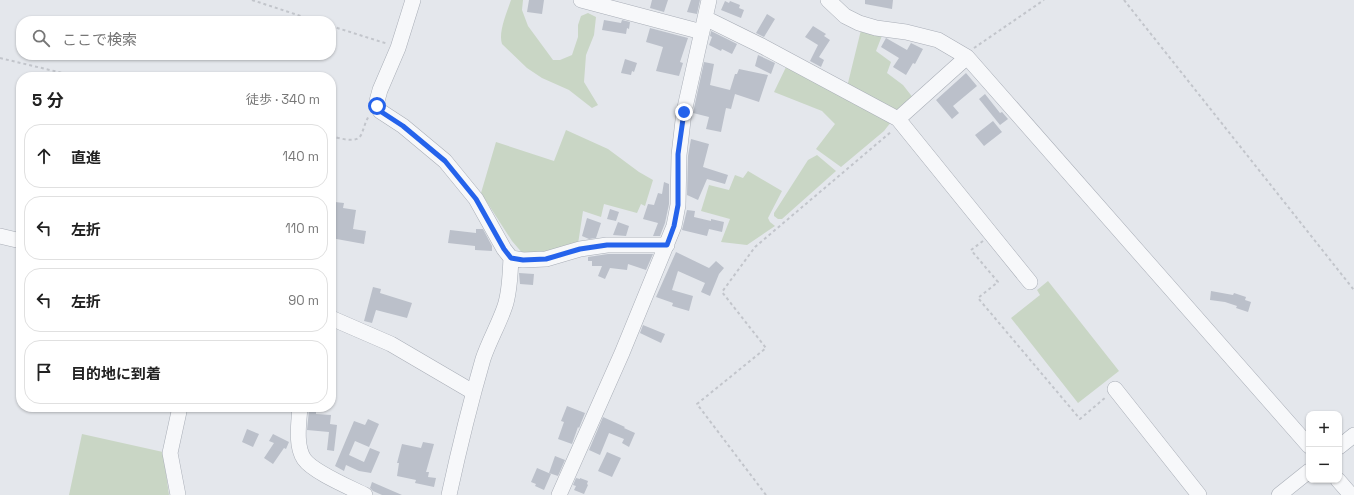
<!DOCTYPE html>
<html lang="ja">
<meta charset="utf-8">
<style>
:root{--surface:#fff;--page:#f6f6f6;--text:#222;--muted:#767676;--line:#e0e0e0}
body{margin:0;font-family:"Space Grotesk","Noto Sans JP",sans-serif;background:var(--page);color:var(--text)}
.controls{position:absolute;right:12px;bottom:12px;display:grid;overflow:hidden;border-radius:8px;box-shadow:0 1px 3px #0004}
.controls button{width:36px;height:36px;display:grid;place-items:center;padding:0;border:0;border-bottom:1px solid var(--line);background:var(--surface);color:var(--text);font:20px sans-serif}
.stop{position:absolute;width:12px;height:12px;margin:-9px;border:3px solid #2563eb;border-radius:50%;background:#fff}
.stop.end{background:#2563eb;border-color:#fff;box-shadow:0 1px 4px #0008}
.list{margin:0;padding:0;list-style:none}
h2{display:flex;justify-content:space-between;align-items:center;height:52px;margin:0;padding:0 16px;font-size:17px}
h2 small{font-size:13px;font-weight:400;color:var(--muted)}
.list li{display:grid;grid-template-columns:26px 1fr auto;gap:12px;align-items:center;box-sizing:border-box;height:64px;margin:0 8px 8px;padding:0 8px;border:1px solid var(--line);border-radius:16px}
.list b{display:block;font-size:15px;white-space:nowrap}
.list em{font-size:13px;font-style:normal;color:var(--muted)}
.icon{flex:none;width:22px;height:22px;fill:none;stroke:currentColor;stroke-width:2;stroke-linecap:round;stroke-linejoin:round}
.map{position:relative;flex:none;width:1354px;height:495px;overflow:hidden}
.search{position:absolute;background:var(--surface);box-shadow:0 1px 3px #0004;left:16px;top:16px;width:320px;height:44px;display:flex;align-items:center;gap:10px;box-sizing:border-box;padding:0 14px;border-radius:16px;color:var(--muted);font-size:15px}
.panel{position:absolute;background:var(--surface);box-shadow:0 1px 3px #0004;left:16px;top:72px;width:320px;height:340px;border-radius:16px}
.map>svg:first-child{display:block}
.green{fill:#c9d6c5}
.building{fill:#bbc0ca}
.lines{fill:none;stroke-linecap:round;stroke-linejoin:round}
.minor-casing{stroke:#a9aeb7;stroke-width:16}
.path{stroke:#c2c5cb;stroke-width:2;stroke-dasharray:3 3;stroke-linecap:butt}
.minor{stroke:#f7f8fa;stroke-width:15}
.route{stroke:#2563eb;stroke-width:5}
</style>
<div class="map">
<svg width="1354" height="495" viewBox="0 0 1354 495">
<rect width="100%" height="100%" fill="#e4e7ec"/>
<!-- green -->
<path class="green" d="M511 0H523L522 10 528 26 553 60H560L572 55 578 37V25L581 16 588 13 596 17 594 35 586 55 584 82 598 105 592 108 569 90 542 78 527 68 502 44C498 32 507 12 511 0Z
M861 30 883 33 876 51 891 62 887 73 903 85 914 99 899 114 847 87Z
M787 65 891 122 884 131 841 167 816 149 835 124 822 111 774 92Z
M566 130 608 149 639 172 653 180 645 206 641 204 637 213 604 204 601 217 583 211 578 244 572 248 524 255 512 241 481 193 496 142 554 161Z
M817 155 836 171 782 219H778L774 216V213L808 160Z
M748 171 782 191 768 218 770 222 775 226 747 245 721 242 730 219 701 211 709 185 729 190 735 175 743 178Z
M1048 281 1119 371 1078 403 1011 318 1040 295 1037 290Z
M82 434 163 452 169 495H69Z"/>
<!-- building -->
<path class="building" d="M529 0H544L542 14 527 12Z
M652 0H668L664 12 650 8Z
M691 0H700L697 14 687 12Z
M865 0H893L892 9 865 4Z
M725 1 729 3 730 1 740 5 739 8 744 10 741 18 721 10Z
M767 14 775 19 764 37 756 33Z
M604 20 621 23 622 20 630 22 629 29 627 28 626 34 602 30Z
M813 26 826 34 824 36 830 40 819 57 824 60 821 67 810 61 818 45 805 37Z
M650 28 688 38 680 62 683 63 679 76 656 71 663 47 646 42Z
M711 31 737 44 732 54 722 49 721 51 709 45 712 37 710 36Z
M886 38 907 50 911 43 923 49 915 64 913 63 906 75 893 67 899 58 881 47Z
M758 55 775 63 771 74 755 66Z
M625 59 637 63 634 72 632 71 631 75 621 73Z
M704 62 714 64 710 85 730 90 735 74H737L739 69 768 75 759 102 735 94 731 109 726 108 721 132 706 129 709 117 693 113Z
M966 73 977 86 953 106 959 113 952 119 936 100Z
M985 94 1000 113 1002 112 1008 119 1000 125 979 99Z
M993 121 1002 132 984 146 975 135Z
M691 139 709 144 703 167 728 175 725 184 707 179 698 200 687 195 688 156Z
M664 182 669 184V204L665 223 660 236H653L658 223 643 219 648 204 654 205 658 193 662 194Z
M335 202 344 203 343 208 356 210 353 229 366 231 364 244 331 238V205L334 206Z
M610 209 619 212 616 221 607 219Z
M687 210 695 211 694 217 711 221V219L724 222 722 232 709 229 707 236 682 230Z
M587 218 601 223 596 238 589 239 582 236Z
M618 222 629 226 626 236 613 235Z
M476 229H483L492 246V251L475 250V246L448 243 450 230 476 233Z
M676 252 709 268 716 261 724 268 719 274 710 296 701 292 705 283 678 271 672 290 693 296 689 311 672 306 673 303 656 297Z
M608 254H653L646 270 628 264 627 270 610 268 605 279 598 276 602 266H592V261H588V257Z
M519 273 534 274 533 285 520 284Z
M373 287 381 289 380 293 412 303 407 318 376 310 372 323 364 321Z
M1211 291 1233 295 1234 293 1246 297 1245 300 1251 302 1248 312 1236 308 1237 306 1225 302 1210 300Z
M643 325 665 334 661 343 640 333Z
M567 406 585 413 579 428 578 427 572 444 558 439 564 422 561 421Z
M309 410 316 411V414L331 415 330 424 337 425 334 451 327 450 329 432 307 430Z
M603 417 625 427 624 428 635 433 629 447 622 443 624 439 609 433 600 455 589 450Z
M368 419 379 424 369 447 355 441 349 455 364 462 370 448 380 452 371 473 359 471 346 465 344 471 335 466 354 421 365 425Z
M247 429 259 434 253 447 242 442Z
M273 434 289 442 286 449 284 448 273 464 264 458 274 443 269 441Z
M423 442 434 444 426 472H429L428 477 436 478 434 487 415 483 416 480 397 476 399 463H397L402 444 421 448Z
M607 452 621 458 612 477 598 471Z
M555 456 565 460 558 476 549 473Z
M537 468 551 474 544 490 535 486 536 484 531 482Z
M576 478 580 479V478L588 481 587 484 588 485 584 494 574 490 576 486 573 485Z
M372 482 402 495H382L373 491 370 488Z"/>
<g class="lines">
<defs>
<path id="minor" d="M413 0 398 48 380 90 377 101V106L380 111 403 126 445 161 476 199 504 249 511 258 523 260 546 259 580 249 607 245H667
M581 0 702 32
M828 0 845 16 859 23 876 28 906 32 938 40 967 57 1309 446
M705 18 762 46 898 119 967 57
M898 119 1030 282
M0 236 21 241
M331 318 391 344 473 392
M1115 389 1199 495
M300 407C299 422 295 445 304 459 313 472 349 487 365 495
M1339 447 1354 435
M1338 480 1351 495
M178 495 170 453 180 407
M449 495C459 449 470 404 483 359 489 341 499 324 505 306 510 291 510 274 511 258
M559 495 622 353 674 226 678 205 679 155 684 112 709 0
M1279 495 1309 471"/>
</defs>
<!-- minor casing -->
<use href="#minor" class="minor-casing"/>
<!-- path -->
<path class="path" d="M252 0 316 21
M1124 0 1354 290
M331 26 388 44
M974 48 1044 0
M0 58 79 77
M331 136C339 138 357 144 361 135 364 129 365 122 369 116
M983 241 971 250 998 282 978 298 1080 419 1106 397
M766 495 697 404 766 348 722 292 755 247 892 131"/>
<!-- minor -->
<use href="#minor" class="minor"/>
</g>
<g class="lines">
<!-- route -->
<path class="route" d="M377 106 380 111 403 126 445 161 476 199 504 249 511 258 523 260 546 259 580 249 607 245H667L674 226 678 205V154L684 112"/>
</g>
</svg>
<div class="controls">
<button>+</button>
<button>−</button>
</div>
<div class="stop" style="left:377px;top:106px"></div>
<div class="stop end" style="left:684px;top:112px"></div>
<div class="search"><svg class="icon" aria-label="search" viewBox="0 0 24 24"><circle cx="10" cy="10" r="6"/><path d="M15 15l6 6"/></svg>ここで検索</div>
<section class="panel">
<h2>5 分<small>徒歩 · 340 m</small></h2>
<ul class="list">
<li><svg class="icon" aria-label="ahead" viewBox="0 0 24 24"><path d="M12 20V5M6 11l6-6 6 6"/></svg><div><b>直進</b></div><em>140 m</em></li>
<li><svg class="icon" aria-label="left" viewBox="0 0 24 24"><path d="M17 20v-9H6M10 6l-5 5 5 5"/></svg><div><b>左折</b></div><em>110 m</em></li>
<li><svg class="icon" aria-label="left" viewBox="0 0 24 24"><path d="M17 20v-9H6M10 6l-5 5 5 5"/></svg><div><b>左折</b></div><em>90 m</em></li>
<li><svg class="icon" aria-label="arrive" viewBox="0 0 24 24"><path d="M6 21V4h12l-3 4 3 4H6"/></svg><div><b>目的地に到着</b></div></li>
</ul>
</section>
</div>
